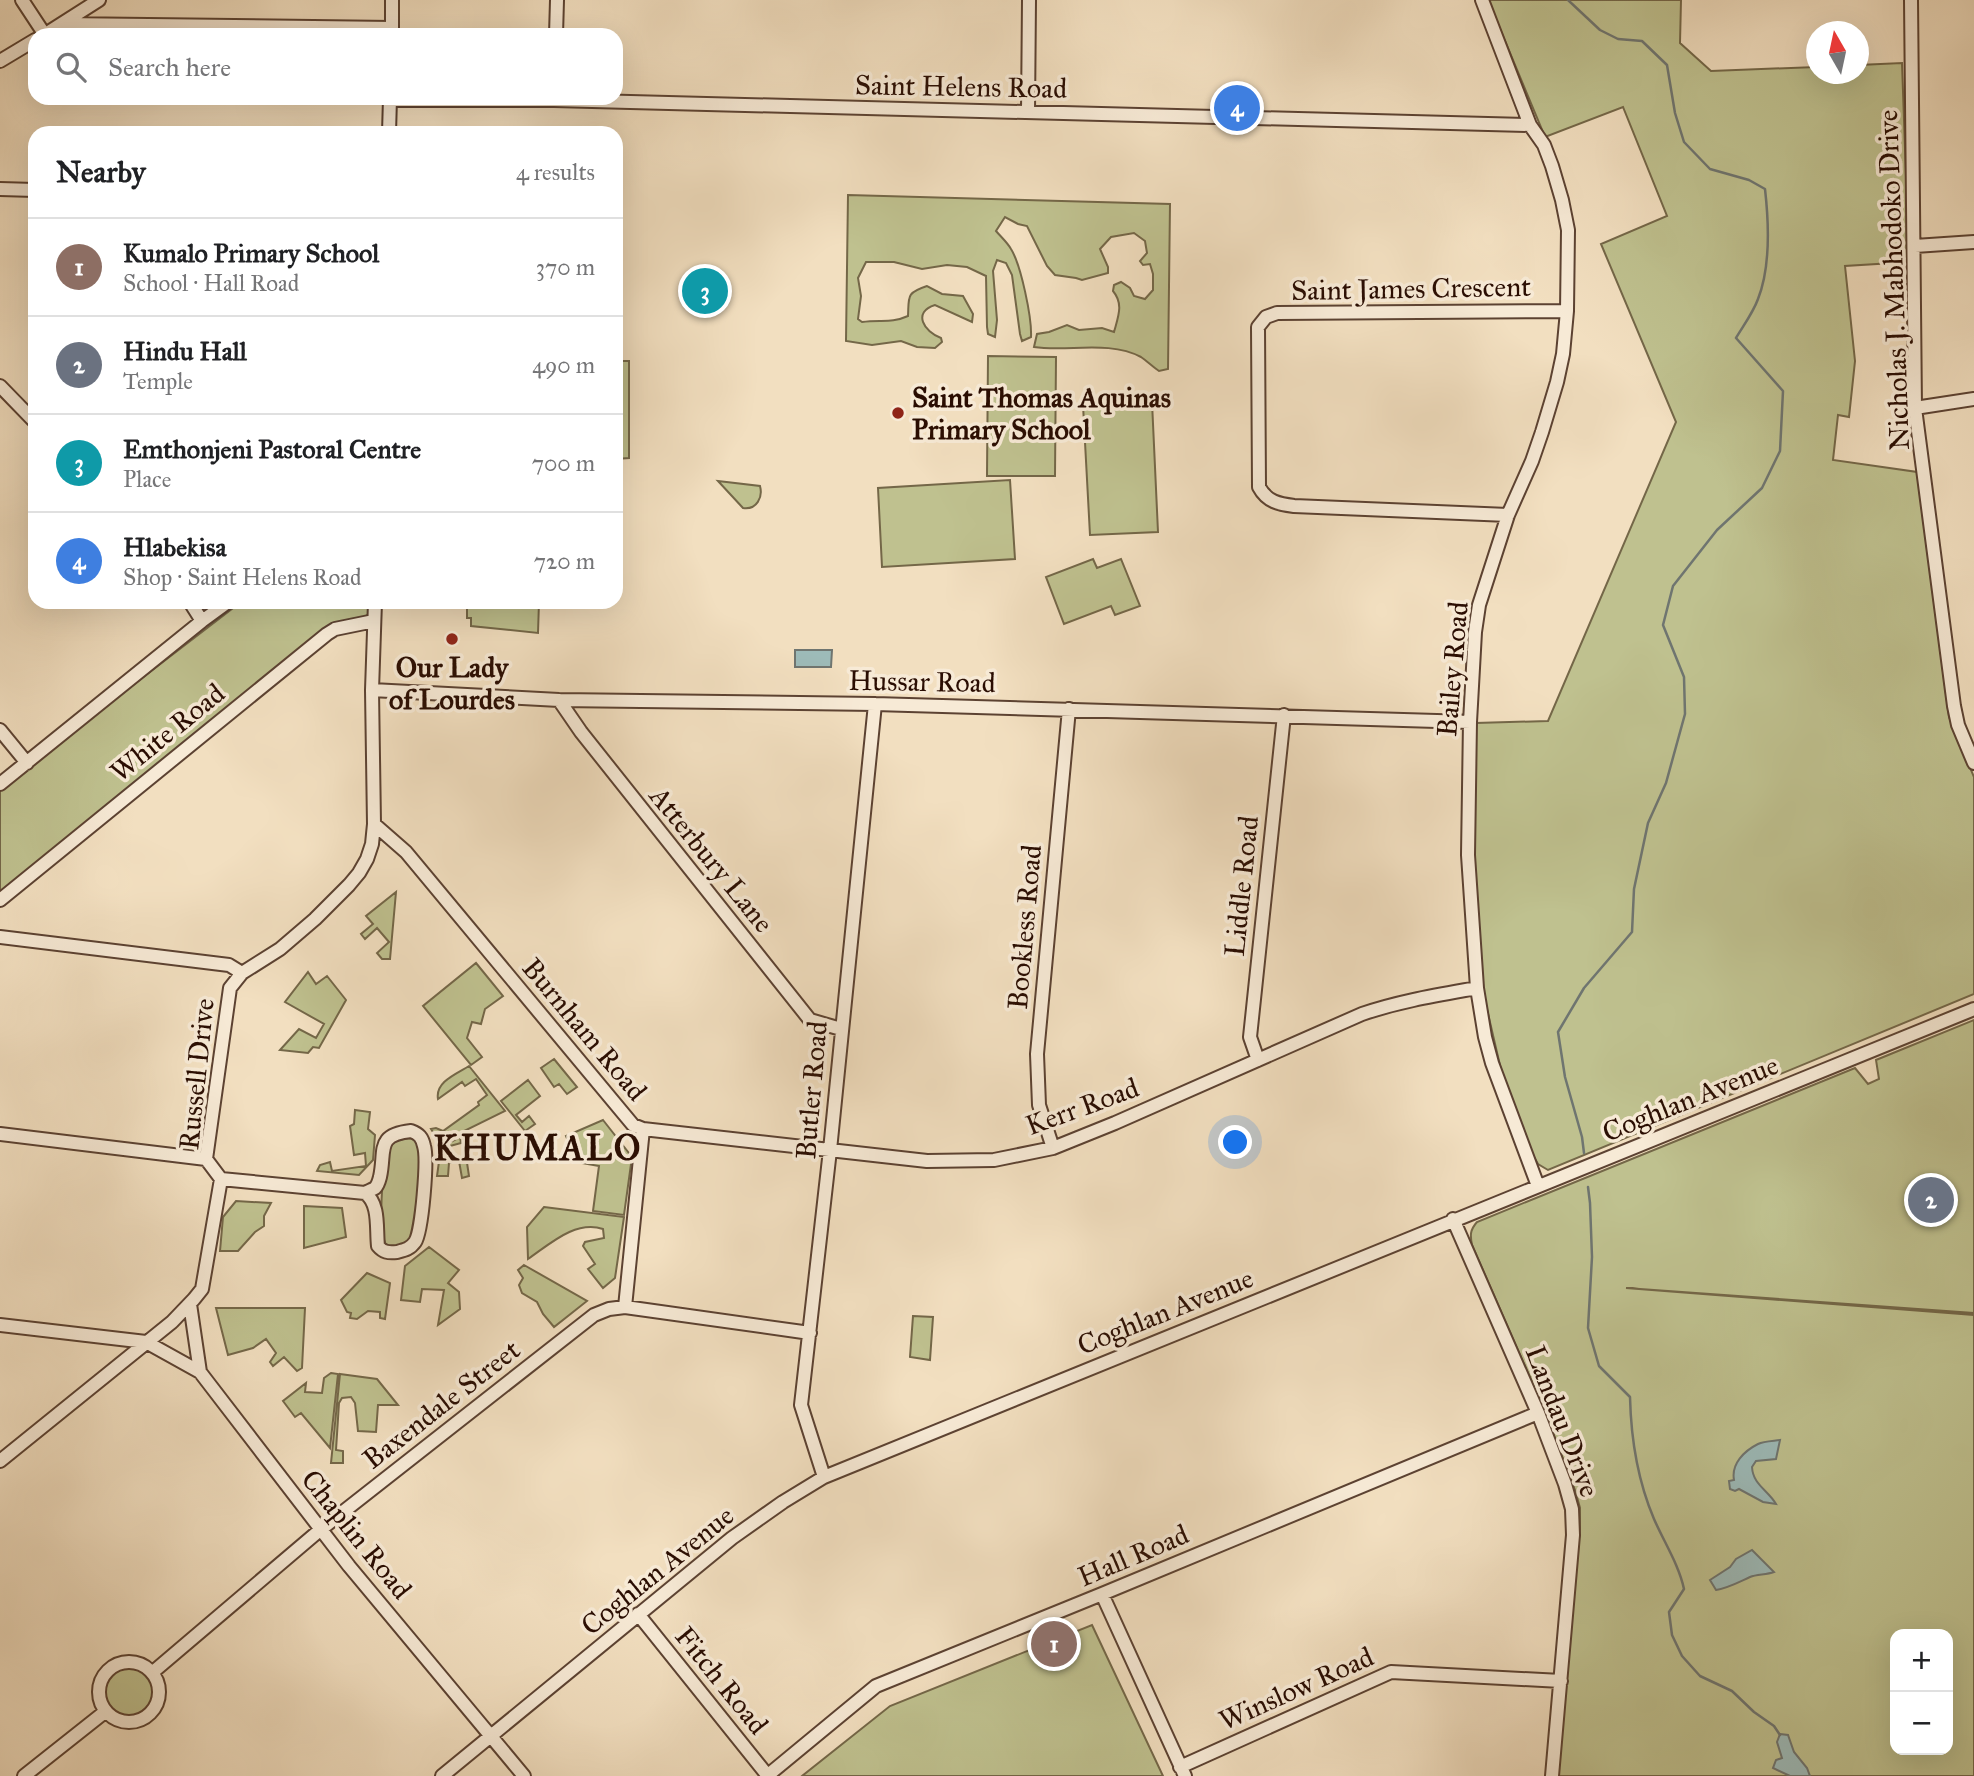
<!DOCTYPE html>
<meta charset="utf-8">
<style>
:root{--surface:#fff;--page:#f2f2f2;--text:#202124;--muted:#757577;--line:#e0e0e0;--accent:#0f766e}
body{margin:0;font-family:"IM FELL Great Primer",serif;background:var(--page);color:var(--text)}
.controls{position:absolute;right:21px;bottom:21px;display:grid;overflow:hidden;border-radius:14px;box-shadow:0 7px 28px #0002}
.controls button{width:63px;height:63px;display:grid;place-items:center;padding:0;border:0;border-bottom:2px solid var(--line);background:var(--surface);color:var(--text);font:35px sans-serif}
.compass{position:absolute;left:1806px;top:21px;width:63px;height:63px;border-radius:50%;background:var(--surface);box-shadow:0 7px 28px #0002;rotate:351deg}
.you{position:absolute;left:1236px;top:1143px;width:24px;height:24px;margin:-18px;border:5px solid #fff;border-radius:50%;background:#1a73e8;box-shadow:0 0 0 10px #1a73e833}
.badge{display:grid;place-items:center;width:46px;height:46px;border-radius:50%;background:var(--accent);color:#fff;font-size:23px;font-weight:700}
.pin{position:absolute;translate:-50% -50%;border:4px solid #fff;box-shadow:0 2px 7px #0006}
.list{margin:0;padding:0;list-style:none}
h2{display:flex;justify-content:space-between;align-items:center;height:91px;margin:0;padding:0 28px;font-size:30px}
h2 small{font-size:23px;font-weight:400;color:var(--muted)}
.list li{display:grid;grid-template-columns:46px 1fr auto;gap:21px;align-items:center;box-sizing:border-box;height:98px;padding:0 28px;border-top:2px solid var(--line)}
.list b{display:block;font-size:26px;white-space:nowrap}
.list p{margin:0;font-size:23px;white-space:nowrap;color:var(--muted)}
.list em{font-size:23px;font-style:normal;color:var(--muted)}
.icon{flex:none;width:38px;height:38px;fill:none;stroke:currentColor;stroke-width:2;stroke-linecap:round;stroke-linejoin:round}
.map{position:relative;flex:none;width:1974px;height:1776px;overflow:hidden}
.search{position:absolute;background:var(--surface);box-shadow:0 7px 28px #0002;left:28px;top:28px;width:595px;height:77px;display:flex;align-items:center;gap:18px;box-sizing:border-box;padding:0 24px;border-radius:21px;color:var(--muted);font-size:26px}
.panel{position:absolute;background:var(--surface);box-shadow:0 7px 28px #0002;left:28px;top:126px;width:595px;height:483px;border-radius:21px}
.map>svg:first-child{display:block}
.green{fill:#bfc18f;stroke:#746748;stroke-width:2;fill-rule:evenodd}
.water{fill:#9dbbb9;stroke:#6f7570;stroke-width:2}
.lines{fill:none;stroke-linecap:round;stroke-linejoin:round}
.stream{stroke:#6f7570;stroke-width:2.5}
.minor-casing{stroke:#5c4232;stroke-width:16}
.minor{stroke:#f7ead6;stroke-width:12}
.poi-dot{fill:#8f2418;stroke:#f7ead6;stroke-width:2.5}
.labels{text-anchor:middle;stroke-width:7;stroke-linejoin:round;paint-order:stroke}
.street-label{font-size:28px;fill:#2a0d02;stroke:#f7ead6}
.poi-label{font-size:28px;font-weight:bold;fill:#2a0d02;stroke:#f7ead6;text-anchor:start}
.district-label{font-size:35px;font-weight:bold;letter-spacing:2px;fill:#2a0d02;stroke:#f7ead6}
</style>
<div class="map">
<svg width="1974" height="1776" viewBox="0 0 1974 1776">
<rect width="100%" height="100%" fill="#f2dfc0"/>
<filter id="stains"><feTurbulence type="fractalNoise" baseFrequency=".00286" numOctaves="4"/><feColorMatrix values="0 0 0 0 .2 0 0 0 0 .09 0 0 0 0 .02 0 0 0 .5 -.17"/></filter>
<radialGradient id="worn" r=".72"><stop offset=".6" stop-color="#630" stop-opacity="0"/><stop offset="1" stop-color="#630" stop-opacity=".3"/></radialGradient>
<!-- green -->
<path class="green" d="M1488 0H1681L1680 43 1711 71 1816 67V74H1858L1859 65 1902 63 1909 262 1845 266 1855 361 1849 417 1838 415 1833 460 1917 472 1949 717 1974 777V994L1548 1170 1538 1164 1534 1157 1505 1087 1483 992 1473 867 1476 723 1548 721 1676 422 1601 244 1667 216 1623 107 1545 137Z
M848 195 1170 204 1168 369 1159 371C1153 367 1147 361 1141 357 1109 340 1068 352 1034 347L1037 334 1049 332 1067 325 1079 330 1102 328 1114 332C1118 317 1124 304 1113 291L1114 285 1121 282 1130 288 1134 296 1145 299 1153 290V274L1150 264 1143 265 1140 261 1147 253 1145 241 1134 233 1111 237 1100 249 1108 267V273L1082 280 1076 278 1055 275 1047 266 1027 226 1018 224 1005 217 996 231C1001 237 1007 242 1011 249 1021 265 1032 318 1031 337L1022 341 1020 334 1012 275 1006 263 997 260 993 271 997 320 995 337 988 334 987 327 986 276 967 267 947 265 922 269 894 262H866L858 278 861 296 858 319 862 322C881 319 890 324 908 316 909 296 906 293 927 286L942 294 963 296 973 314 972 322 935 305C912 312 924 332 941 338L942 342 935 348 917 347 901 341 872 345 846 341Z
M988 356 1056 357 1055 476H987Z
M616 361H629V458L616 459Z
M1152 402 1158 532 1090 535 1083 405Z
M1010 480 1015 559 882 567 878 488Z
M718 481 760 486C763 497 757 510 743 508Z
M1093 559 1097 568 1121 559 1140 606 1115 615 1111 606 1064 624 1046 577Z
M241 602H370L368 614 363 621 335 626 0 896V787Z
M467 602H539L538 633 471 626V618H467Z
M396 892 390 959H382L377 953 389 942 377 928 365 939 361 934 373 924 366 916Z
M476 963 503 996 485 1009 481 1024 472 1022 467 1038 482 1057 471 1065 423 1006Z
M308 972 316 984 327 976 346 1000 319 1048 313 1047 308 1053 280 1050 299 1029 316 1038 324 1024 285 1002Z
M1974 1020V1313L1626 1288 1974 1315V1776H1555L1580 1529V1508L1575 1490 1544 1410 1472 1245C1470 1235 1470 1230 1477 1222L1855 1068 1868 1084 1879 1079 1876 1060ZM1895 1634H1948V1750H1895Z
M554 1059 577 1087 567 1094 559 1084 554 1087 541 1068Z
M469 1066 505 1111 440 1143 431 1129 436 1128 443 1131 479 1105 478 1102 487 1095 476 1079 465 1086 462 1082 438 1099C435 1082 456 1074 469 1066Z
M528 1080 540 1096 516 1115 522 1122 529 1116 535 1124 525 1131 501 1101Z
M355 1110 370 1112 368 1129 375 1135 373 1160 359 1175 317 1171 320 1165 330 1162 332 1171 366 1166 365 1153 354 1155 350 1126 354 1124Z
M603 1120 632 1157 624 1215 593 1211 599 1166 577 1162 566 1136Z
M460 1137 461 1143 450 1146 452 1157 466 1156 469 1176 462 1178 459 1161 449 1163 448 1176H437L441 1147Z
M413 1138 416 1140 423 1157 412 1241 398 1247 387 1246C377 1233 382 1165 389 1149 393 1140 404 1138 413 1138Z
M236 1201 271 1203 264 1216V1226L255 1232 238 1251H220L223 1217Z
M304 1206 342 1208 346 1237 304 1248Z
M544 1207 624 1217 615 1278 603 1288 588 1269 595 1264 583 1246 585 1242 604 1238 603 1229C575 1220 550 1244 528 1259L527 1227Z
M429 1247 459 1270 448 1283 459 1292 460 1309 438 1325 444 1290 422 1289 420 1302 401 1300 405 1266Z
M524 1265 587 1301 554 1327 543 1314 537 1302 522 1293 519 1285 523 1278 518 1270Z
M367 1273 390 1283 385 1319 380 1318V1312L368 1311 357 1319 350 1318 351 1313 347 1312 341 1300Z
M216 1308H305L302 1368 297 1371 284 1357 273 1366 270 1362 276 1353 266 1339 253 1348 228 1355Z
M913 1316 933 1317 930 1360 910 1357Z
M331 1373 338 1374 330 1448 301 1413 295 1417 283 1401 306 1383 305 1392 322 1393 324 1378Z
M340 1374 377 1379 398 1405H378L376 1432 358 1431 355 1403 351 1397 342 1398 339 1403 336 1450 343 1451V1463H331Z
M1092 1625 1163 1776H802L890 1706Z
M99 1692a30 30 0 1 1 60 0a30 30 0 1 1-60 0Z"/>
<!-- water -->
<path class="water" d="M795 650H832L831 667H795Z
M1780 1440 1776 1459 1756 1461 1752 1467C1753 1485 1768 1490 1776 1504L1763 1502 1739 1489 1735 1491 1730 1489 1729 1481 1734 1480C1731 1464 1744 1451 1758 1444 1764 1441 1773 1441 1780 1440Z
M1752 1550 1774 1572C1766 1575 1757 1574 1750 1577 1739 1582 1728 1588 1716 1590L1710 1580 1730 1567 1736 1559Z
M1780 1734 1788 1735 1794 1752 1807 1768 1810 1776H1790L1773 1768 1776 1760 1782 1758 1777 1742Z"/>
<g class="lines">
<!-- stream -->
<path class="stream" d="M1568 0 1600 30 1618 39 1642 41 1667 65 1675 113 1684 142 1710 169 1749 180 1765 189C1769 224 1771 266 1758 299 1753 313 1743 326 1736 338L1783 391 1780 451 1762 488 1717 530 1673 586 1663 625 1684 677 1685 714 1666 783 1648 823 1634 889 1632 932 1584 988 1558 1032 1565 1077 1582 1137 1584 1153
M1588 1187 1590 1203 1592 1257 1588 1328 1599 1366 1630 1397C1631 1440 1637 1479 1654 1519 1664 1542 1679 1565 1684 1589L1669 1612 1672 1635 1682 1656 1700 1676 1732 1691 1754 1712 1774 1726 1780 1735"/>
<defs>
<path id="minor" d="M22 0 45 35
M1482 0 1530 125 1544 145 1552 166 1562 200 1568 230 1567 311 1563 354 1557 382 1542 432 1532 461 1508 515 1479 605 1475 632 1470 722 1468 855 1477 988 1485 1037 1492 1063 1538 1186
M1911 0 1915 408 1954 706 1958 725 1974 763
M62 24 392 28
M44 35 99 0
M392 35V0
M556 35 557 0
M0 61 35 40
M390 100H554L1530 125
M1028 112 1029 0
M389 133 390 98
M0 189 35 190
M1915 246 1974 242
M0 386 35 422
M1915 408 1974 399
M1508 515 1294 506C1279 504 1267 502 1259 487L1258 327 1266 317 1277 313 1567 311
M190 602 202 621
M372 690 559 700 875 704 1470 722
M559 700 581 732 810 1020 841 1029
M0 730 27 763
M0 784 202 621 228 602
M374 824 406 852 623 1113 633 1125 643 1129 625 1307
M0 900 327 634 335 629 374 621
M0 937 229 965 242 973
M1258 1060 1250 1037 1284 715
M643 1129 927 1161 994 1160 1053 1148 1115 1123 1362 1014C1400 1001 1438 995 1477 988
M411 1131C419 1134 422 1137 424 1146 428 1159 422 1232 415 1242 410 1249 405 1250 397 1252 388 1253 383 1252 378 1246 376 1228 380 1204 365 1193 366 1192 374 1189 375 1188 378 1185 379 1181 380 1177 386 1150 375 1135 411 1131Z
M0 1134 206 1159
M1053 1148 1039 1105 1037 1054 1069 709
M221 1179 365 1193
M1453 1219 1538 1413 1565 1484 1572 1509 1573 1535 1552 1776
M190 1304 200 1372 349 1566 524 1776
M0 1325 146 1342 200 1372
M0 1461 172 1322 194 1299 202 1289 221 1179 206 1159 230 988 242 973 280 949 315 919 349 885 359 873 367 859 372 844 374 824 372 690 375 602
M824 1477 801 1405 830 1150 875 704
M1102 1594 1185 1776
M638 1614 768 1776
M99 1692a30 30 0 1 1 60 0a30 30 0 1 1-60 0Z
M153 1672 320 1530 594 1315 609 1309 625 1307 810 1333
M1180 1767 1391 1672 1561 1681
M24 1776 106 1711
M442 1776 732 1538 783 1502 824 1477 1974 1009
M767 1776 876 1686 1102 1594 1538 1413"/>
</defs>
<!-- minor casing -->
<use href="#minor" class="minor-casing"/>
<!-- minor -->
<use href="#minor" class="minor"/>
</g>
<!-- markers -->
<g class="poi-dot">
<circle cx="898" cy="413" r="7"/>
<circle cx="452" cy="639" r="7"/>
</g>
<g class="labels">
<!-- street labels -->
<g class="street-label">
<text transform="translate(961 86) rotate(1)" y="10">Saint Helens Road</text>
<text transform="translate(1893 280) rotate(-92)" y="10">Nicholas J. Mabhodoko Drive</text>
<text transform="translate(1411 288) rotate(-1)" y="10">Saint James Crescent</text>
<text transform="translate(1452 669) rotate(-85)" y="10">Bailey Road</text>
<text transform="translate(922 681) rotate(1)" y="10">Hussar Road</text>
<text transform="translate(167 732) rotate(-39)" y="10">White Road</text>
<text transform="translate(712 859) rotate(51)" y="10">Atterbury Lane</text>
<text transform="translate(1241 886) rotate(-84)" y="10">Liddle Road</text>
<text transform="translate(1024 927) rotate(-85)" y="10">Bookless Road</text>
<text transform="translate(585 1029) rotate(50)" y="10">Burnham Road</text>
<text transform="translate(196 1074) rotate(-84)" y="10">Russell Drive</text>
<text transform="translate(811 1090) rotate(-85)" y="10">Butler Road</text>
<text transform="translate(1690 1098) rotate(-22)" y="10">Coghlan Avenue</text>
<text transform="translate(1082 1106) rotate(-20)" y="10">Kerr Road</text>
<text transform="translate(1165 1311) rotate(-22)" y="10">Coghlan Avenue</text>
<text transform="translate(441 1404) rotate(-38)" y="10">Baxendale Street</text>
<text transform="translate(1563 1421) rotate(69)" y="10">Landau Drive</text>
<text transform="translate(357 1534) rotate(51)" y="10">Chaplin Road</text>
<text transform="translate(1133 1555) rotate(-23)" y="10">Hall Road</text>
<text transform="translate(657 1570) rotate(-39)" y="10">Coghlan Avenue</text>
<text transform="translate(722 1680) rotate(51)" y="10">Fitch Road</text>
<text transform="translate(1296 1688) rotate(-24)" y="10">Winslow Road</text>
</g>
<!-- poi labels -->
<g class="poi-label">
<text x="912" y="407">Saint Thomas Aquinas<tspan x="912" dy="32">Primary School</tspan></text>
<text x="452" y="677" text-anchor="middle">Our Lady<tspan x="452" dy="32">of Lourdes</tspan></text>
</g>
<!-- district labels -->
<g class="district-label">
<text x="538" y="1160">KHUMALO</text>
</g>
</g>
<rect width="100%" height="100%" filter="url(#stains)"/>
<rect width="100%" height="100%" fill="url(#worn)"/>
</svg>
<div class="controls">
<button>+</button>
<button>−</button>
</div>
<svg class="compass" viewBox="-18 -18 36 36"><path d="M0-13l5 13h-10z" fill="#e53935"/><path d="M0 13l5-13h-10z" fill="#757577"/></svg>
<div class="you"></div>
<div class="pin badge" style="left:1054px;top:1644px;background:#8d6e63">1</div>
<div class="pin badge" style="left:1931px;top:1200px;background:#6b7280">2</div>
<div class="pin badge" style="left:705px;top:291px;background:#0f9aa8">3</div>
<div class="pin badge" style="left:1237px;top:108px;background:#3f7fe0">4</div>
<div class="search"><svg class="icon" aria-label="search" viewBox="0 0 24 24"><circle cx="10" cy="10" r="6"/><path d="M15 15l6 6"/></svg>Search here</div>
<section class="panel">
<h2>Nearby<small>4 results</small></h2>
<ul class="list">
<li><span class="badge" style="background:#8d6e63">1</span><div><b>Kumalo Primary School</b><p>School · Hall Road</p></div><em>370 m</em></li>
<li><span class="badge" style="background:#6b7280">2</span><div><b>Hindu Hall</b><p>Temple</p></div><em>490 m</em></li>
<li><span class="badge" style="background:#0f9aa8">3</span><div><b>Emthonjeni Pastoral Centre</b><p>Place</p></div><em>700 m</em></li>
<li><span class="badge" style="background:#3f7fe0">4</span><div><b>Hlabekisa</b><p>Shop · Saint Helens Road</p></div><em>720 m</em></li>
</ul>
</section>
</div>
